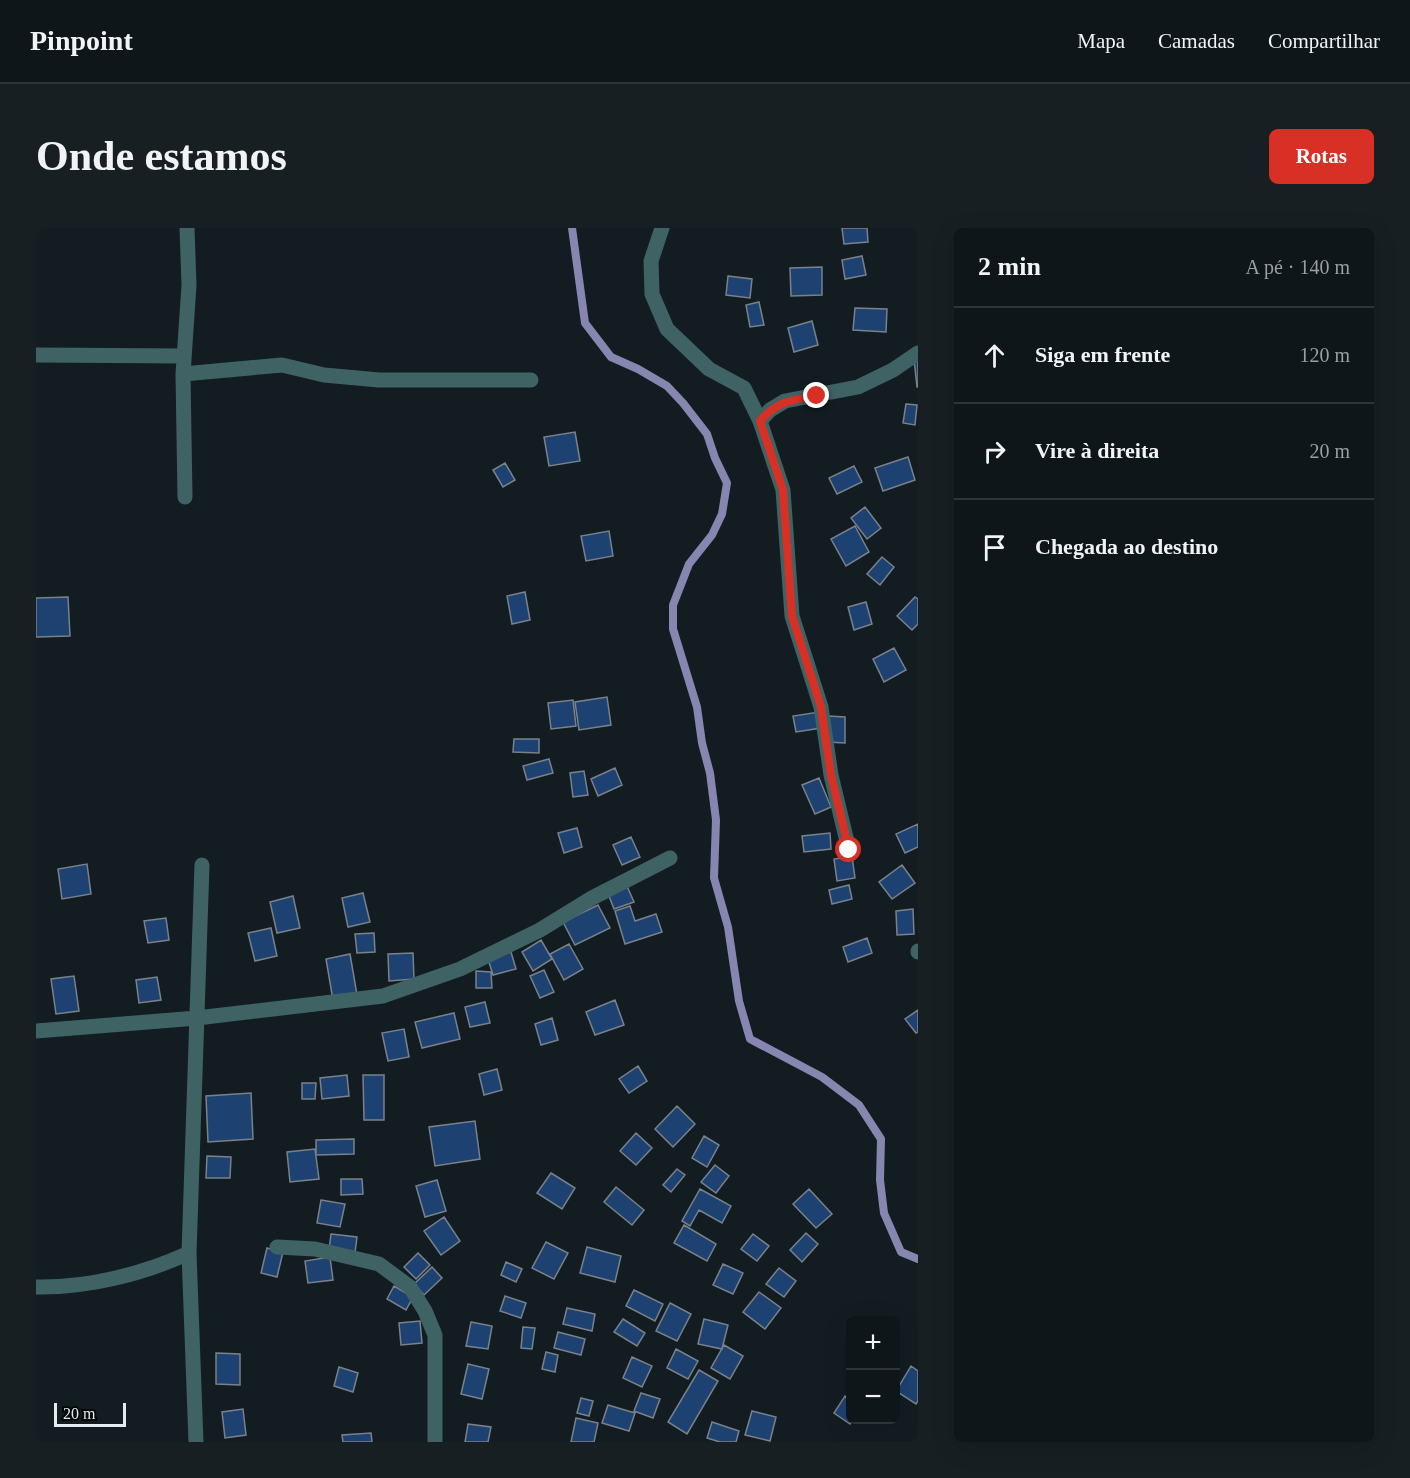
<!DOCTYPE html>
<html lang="pt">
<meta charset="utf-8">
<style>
:root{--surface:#0e1619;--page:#171f22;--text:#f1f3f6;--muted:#9b9fa2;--line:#2e3538;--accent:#d93025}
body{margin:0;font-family:Georgia,serif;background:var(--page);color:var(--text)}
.controls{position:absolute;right:18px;bottom:18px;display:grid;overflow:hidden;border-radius:9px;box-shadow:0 6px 24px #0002}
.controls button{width:54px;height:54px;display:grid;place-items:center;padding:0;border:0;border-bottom:2px solid var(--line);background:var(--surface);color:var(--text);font:30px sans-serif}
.scale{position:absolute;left:18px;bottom:15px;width:72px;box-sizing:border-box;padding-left:6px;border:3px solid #e4ebee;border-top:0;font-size:16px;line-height:21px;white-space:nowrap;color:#e4ebee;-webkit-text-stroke:4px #040708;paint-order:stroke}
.stop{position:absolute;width:18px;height:18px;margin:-14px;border:4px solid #d93025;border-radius:50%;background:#fff}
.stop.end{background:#d93025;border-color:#fff;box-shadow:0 2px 6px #0008}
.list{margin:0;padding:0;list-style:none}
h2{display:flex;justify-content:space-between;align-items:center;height:78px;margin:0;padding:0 24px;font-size:26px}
h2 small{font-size:20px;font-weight:400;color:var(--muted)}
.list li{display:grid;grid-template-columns:39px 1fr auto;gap:18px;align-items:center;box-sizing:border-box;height:96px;padding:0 24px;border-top:2px solid var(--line)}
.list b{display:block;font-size:22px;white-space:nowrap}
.list em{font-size:20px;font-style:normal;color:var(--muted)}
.icon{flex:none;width:33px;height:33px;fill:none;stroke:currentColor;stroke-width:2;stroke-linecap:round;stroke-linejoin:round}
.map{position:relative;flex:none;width:882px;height:1214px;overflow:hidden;border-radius:9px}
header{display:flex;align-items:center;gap:36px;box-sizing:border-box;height:84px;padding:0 30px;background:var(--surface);border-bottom:2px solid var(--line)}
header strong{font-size:28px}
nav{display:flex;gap:33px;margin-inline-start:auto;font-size:21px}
.intro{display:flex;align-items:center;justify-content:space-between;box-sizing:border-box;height:144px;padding:0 36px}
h1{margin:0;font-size:42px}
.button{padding:15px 27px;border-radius:9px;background:var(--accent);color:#fff;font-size:21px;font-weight:700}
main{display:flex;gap:36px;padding:0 36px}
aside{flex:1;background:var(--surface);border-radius:9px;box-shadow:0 6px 24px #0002}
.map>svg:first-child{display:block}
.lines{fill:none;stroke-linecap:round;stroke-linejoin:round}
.stream{stroke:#8686b0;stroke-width:8}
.building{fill:#1d4272;stroke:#7a818a;stroke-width:1.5}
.minor{stroke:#3f6364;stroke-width:15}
.route{stroke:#d93025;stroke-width:8}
</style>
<header>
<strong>Pinpoint</strong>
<nav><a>Mapa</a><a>Camadas</a><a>Compartilhar</a></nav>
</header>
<div class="intro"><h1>Onde estamos</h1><a class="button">Rotas</a></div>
<main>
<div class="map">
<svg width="882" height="1214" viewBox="0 0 882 1214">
<rect width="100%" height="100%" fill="#131d21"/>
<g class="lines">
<!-- stream -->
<path class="stream" d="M536 0 549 95 575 129 602 141 631 158 647 175 671 206 679 230 691 255 686 286 676 307 653 336 637 377V401L661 479 666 515 674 545 680 592 678 650 692 699 703 773 714 811 786 849 823 877 845 911 844 952 848 985 865 1024 882 1031"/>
</g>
<!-- building -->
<path class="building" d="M806 0H831L832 14 808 16Z
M826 28 830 47 809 51 806 32Z
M786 39V67L755 68 754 40Z
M692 48 716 51 714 70 690 67Z
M723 74 728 97 714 99 710 77Z
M819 80 851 81 850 104 817 102Z
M776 93 782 117 758 124 752 100Z
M878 131H882V159H881Z
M870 176 881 177 879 197 867 195Z
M539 204 544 233 513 238 508 209Z
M872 229 879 252 847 263 839 240Z
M469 235 479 252 467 259 457 242Z
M818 238 826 254 801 266 793 250Z
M829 279 845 300 831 311 815 290Z
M819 298 833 324 810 338 795 311Z
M573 303 577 328 550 333 545 308Z
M846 329 858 339 844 357 831 346Z
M489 364 494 392 476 396 471 368Z
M32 369 34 408 0 409V370Z
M879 369 882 371V396L876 402 861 388Z
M830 374 836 396 818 402 812 379Z
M858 420 870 442 848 454 837 431Z
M571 469 575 497 543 502 539 474Z
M537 472 540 498 515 501 512 475Z
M783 484 785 500 760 504 757 488Z
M792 488 809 489V515L791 514Z
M478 511H503V525L477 524Z
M513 531 517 545 491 552 487 538Z
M579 540 586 557 562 568 555 551Z
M548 543 552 567 537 569 534 545Z
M783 550 795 579 779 586 766 557Z
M882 596V619L869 625 860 606Z
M541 600 546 619 528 625 522 605Z
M794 605 795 621 768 624 766 608Z
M595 609 604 629 586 637 577 617Z
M816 628 819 650 801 653 798 631Z
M51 636 55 666 26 671 22 641Z
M866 637 879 655 856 671 843 654Z
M590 656 598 674 578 681 571 663Z
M813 657 816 671 796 676 793 662Z
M327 665 334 694 312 699 306 670Z
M257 668 264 700 241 705 234 674Z
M562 677 574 700 539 717 527 694Z
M594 678 599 693 620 686 626 704 589 716 579 683Z
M877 681 878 706 861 707 860 683Z
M130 690 133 712 112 715 108 693Z
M235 700 241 728 219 733 212 705Z
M338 705 339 724 321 725 319 706Z
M831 710 836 725 812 734 807 719Z
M505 712 516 731 497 743 486 724Z
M533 716 547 741 528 752 514 726Z
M475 724 480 741 457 747 452 731Z
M377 725 378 751 353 753 352 726Z
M314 726 321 767 297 772 290 731Z
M508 742 518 764 504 770 494 748Z
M440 743 455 744 456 760H440Z
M38 748 43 783 20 786 15 751Z
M121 749 125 772 103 775 100 752Z
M579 772 588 797 559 807 550 784Z
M449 774 454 795 434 799 429 779Z
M882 782V804L880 805 869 791Z
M418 785 424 811 386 820 379 794Z
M516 790 522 812 505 817 499 796Z
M368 801 373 829 352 833 346 805Z
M602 838 611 853 593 865 583 851Z
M461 841 466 862 448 867 443 846Z
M311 847 313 868 286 871 284 850Z
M327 847H348V892H328Z
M266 855H280L279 871H266Z
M215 865 217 911 172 914 170 868Z
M641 878 659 896 637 919 619 901Z
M439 893 444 931 399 938 393 899Z
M600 905 616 920 600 937 584 923Z
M668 908 683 917 671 939 656 930Z
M318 911V926L280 927V912Z
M279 921 283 951 254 954 251 924Z
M171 928 195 929 194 950H170Z
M679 937 693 948 680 965 665 954Z
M641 941 649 947 635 964 627 957Z
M515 945 539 960 526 981 501 965Z
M305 951H326L327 966 305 967Z
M401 952 410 983 389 989 380 958Z
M580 959 608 982 596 997 568 974Z
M664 961 695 978 686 995 663 982 654 998 646 993Z
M773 961 796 986 780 1000 757 976Z
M285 972 309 976 304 999 281 995Z
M408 989 424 1013 405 1027 388 1003Z
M648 997 680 1016 671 1033 638 1015Z
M770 1005 782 1016 766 1034 754 1022Z
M295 1006 321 1009 319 1025 293 1022Z
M717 1006 733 1018 721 1033 705 1021Z
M510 1014 532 1025 518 1051 496 1040Z
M551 1019 585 1028 579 1054 544 1045Z
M231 1020 247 1024 241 1049 225 1045Z
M382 1025 394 1037 380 1051 368 1039Z
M294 1029 297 1052 272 1055 269 1033Z
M470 1034 486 1041 480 1054 465 1047Z
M687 1036 707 1045 697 1066 677 1057Z
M396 1039 406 1050 388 1067 378 1056Z
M743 1040 760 1053 748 1069 730 1056Z
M358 1058 377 1069 370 1082 351 1071Z
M598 1062 627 1076 619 1093 590 1078Z
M723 1064 745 1080 729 1101 707 1084Z
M469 1068 490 1075 485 1090 464 1083Z
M634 1075 655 1086 641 1113 620 1103Z
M531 1080 559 1086 556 1103 527 1096Z
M587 1091 609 1105 601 1118 578 1104Z
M668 1091 692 1097 686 1121 662 1116Z
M384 1093 386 1115 365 1117 363 1095Z
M435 1094 456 1098 452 1121 430 1118Z
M487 1099 499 1100 496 1121 485 1120Z
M522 1104 549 1111 545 1127 518 1120Z
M688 1117 707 1128 694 1151 675 1140Z
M640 1121 662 1133 652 1151 631 1140Z
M510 1124 522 1127 519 1144 506 1141Z
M180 1125 204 1126V1157L180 1156Z
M596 1129 616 1138 606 1159 587 1150Z
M432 1136 453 1141 446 1171 425 1166Z
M875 1138 882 1143V1173L880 1176 860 1163Z
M303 1139 322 1145 317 1164 298 1158Z
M663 1142 682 1153 651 1206 632 1194Z
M605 1165 624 1171 617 1190 598 1183Z
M809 1168 814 1172V1192H817L814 1196 798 1185Z
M545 1170 557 1173 553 1188 541 1185Z
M572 1177 599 1185 593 1203 566 1195Z
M207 1181 210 1207 189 1210 186 1184Z
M716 1183 740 1189 734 1213 709 1207Z
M540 1190 562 1195 558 1214H535Z
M676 1194 703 1203 700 1214H684L671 1210Z
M432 1196 455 1199 452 1214H429Z
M335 1205 336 1214H307L306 1207Z"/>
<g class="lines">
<!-- minor -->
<path class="minor" d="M626 0 615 33 616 66 631 101 673 141 708 160 724 193 747 262 756 388 785 479 795 547 813 622
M0 127 148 128
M147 146 246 137 288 147 343 152H495
M724 193 734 182 749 173 822 159 857 142 882 125
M149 269 147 146 153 57 151 0
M882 724V723
M0 803 161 790 347 768 424 741 504 702 556 670 634 630
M241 1019 279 1021 343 1036 374 1059 389 1083 399 1107V1214
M0 1059C52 1060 107 1046 153 1025
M160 1214 153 1025 166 637"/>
</g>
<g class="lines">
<!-- route -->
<path class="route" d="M781 168C755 172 742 173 724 193L747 262 756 388 785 479 795 547 813 622"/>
</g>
</svg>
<div class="controls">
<button>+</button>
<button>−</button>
</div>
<div class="scale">20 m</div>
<div class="stop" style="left:813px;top:622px"></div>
<div class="stop end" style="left:781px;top:168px"></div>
</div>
<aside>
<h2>2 min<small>A pé · 140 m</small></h2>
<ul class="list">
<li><svg class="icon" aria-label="ahead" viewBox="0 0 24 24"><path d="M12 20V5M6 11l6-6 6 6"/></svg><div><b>Siga em frente</b></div><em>120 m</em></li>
<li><svg class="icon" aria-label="right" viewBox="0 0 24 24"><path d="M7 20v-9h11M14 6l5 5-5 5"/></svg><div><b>Vire à direita</b></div><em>20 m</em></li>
<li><svg class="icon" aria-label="arrive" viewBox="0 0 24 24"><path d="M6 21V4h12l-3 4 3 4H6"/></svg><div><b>Chegada ao destino</b></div></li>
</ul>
</aside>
</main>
